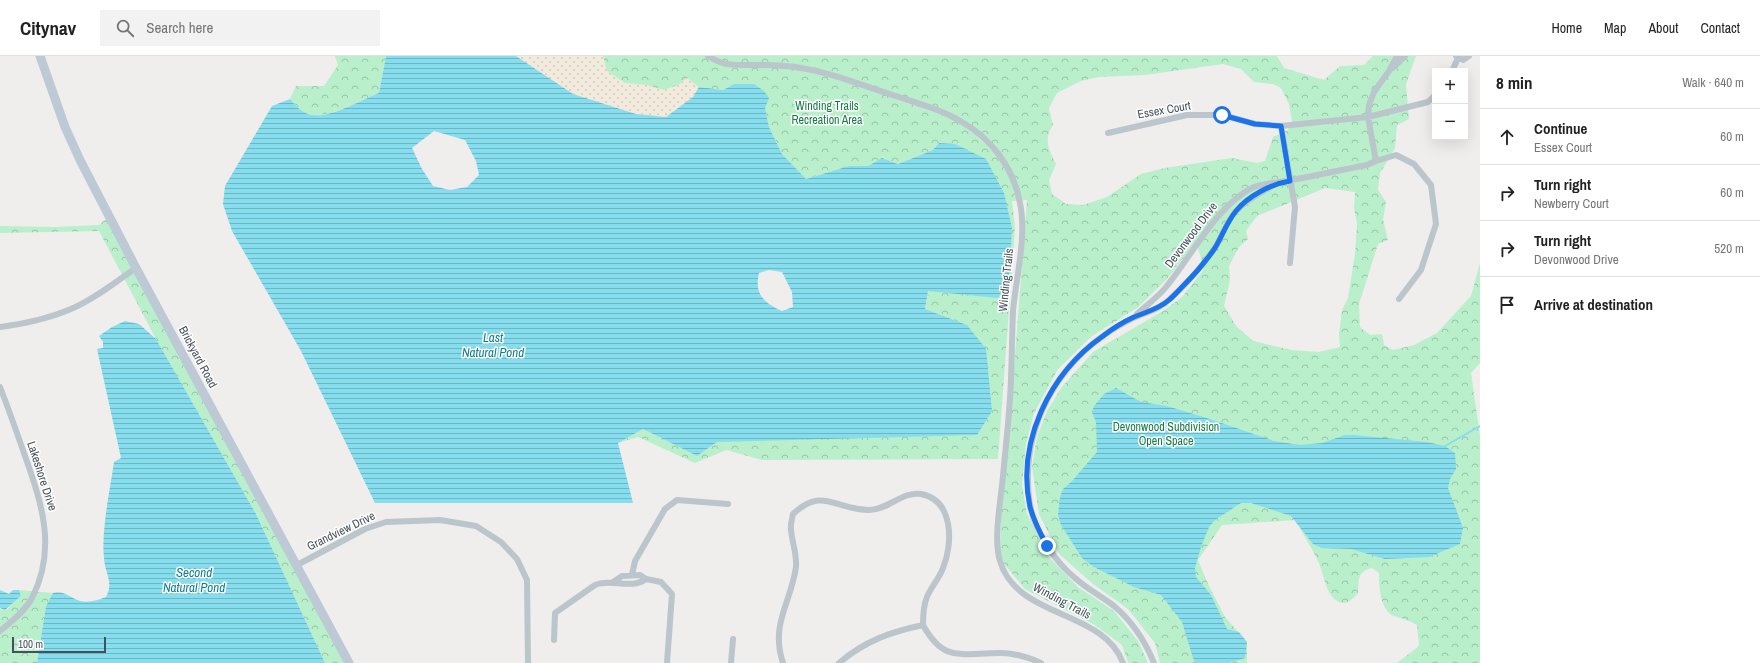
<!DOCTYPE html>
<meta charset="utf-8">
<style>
:root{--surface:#fff;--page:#f2f2f2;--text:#222;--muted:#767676;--line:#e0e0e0}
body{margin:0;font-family:"Archivo Narrow",sans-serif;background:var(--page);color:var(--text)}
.controls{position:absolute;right:12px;top:12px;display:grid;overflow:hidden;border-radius:0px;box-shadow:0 4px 16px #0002}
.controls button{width:36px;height:36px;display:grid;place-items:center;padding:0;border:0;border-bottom:1px solid var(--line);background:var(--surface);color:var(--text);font:20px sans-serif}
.scale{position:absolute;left:12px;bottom:10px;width:94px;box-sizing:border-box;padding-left:4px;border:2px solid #45515a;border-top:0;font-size:11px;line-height:14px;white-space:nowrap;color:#45515a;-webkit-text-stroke:3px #fff;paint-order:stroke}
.stop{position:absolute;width:12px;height:12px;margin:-9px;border:3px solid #1a73e8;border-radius:50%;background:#fff}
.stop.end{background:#1a73e8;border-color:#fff;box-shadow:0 1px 4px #0008}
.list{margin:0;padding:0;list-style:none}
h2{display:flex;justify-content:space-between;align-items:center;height:52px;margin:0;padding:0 16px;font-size:17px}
h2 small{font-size:13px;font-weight:400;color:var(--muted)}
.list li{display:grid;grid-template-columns:26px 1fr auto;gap:12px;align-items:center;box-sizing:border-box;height:56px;padding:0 16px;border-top:1px solid var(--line)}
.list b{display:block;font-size:15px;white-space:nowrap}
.list p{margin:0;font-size:13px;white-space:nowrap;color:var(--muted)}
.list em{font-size:13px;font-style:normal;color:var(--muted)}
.icon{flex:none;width:22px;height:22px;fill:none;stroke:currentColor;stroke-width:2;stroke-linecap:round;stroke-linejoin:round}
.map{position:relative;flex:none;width:1480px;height:607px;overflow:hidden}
header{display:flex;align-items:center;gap:24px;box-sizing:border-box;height:56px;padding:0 20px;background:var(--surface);border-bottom:1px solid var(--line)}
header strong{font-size:19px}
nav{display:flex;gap:22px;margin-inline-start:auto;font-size:14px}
.search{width:280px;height:36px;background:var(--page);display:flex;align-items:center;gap:10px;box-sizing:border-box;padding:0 14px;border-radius:0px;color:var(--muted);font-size:15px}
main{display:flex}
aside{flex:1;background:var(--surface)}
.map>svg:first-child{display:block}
.forest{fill:url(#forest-crowns);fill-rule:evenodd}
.sand{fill:url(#sand-dots)}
.water{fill:url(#water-rules);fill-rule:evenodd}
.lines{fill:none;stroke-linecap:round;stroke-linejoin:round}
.stream{stroke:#86dded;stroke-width:2}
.street{stroke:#bbc5cc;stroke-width:6}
.secondary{stroke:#bdc9d4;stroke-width:9}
.route{stroke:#1a73e8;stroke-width:5}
.labels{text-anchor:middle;stroke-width:3;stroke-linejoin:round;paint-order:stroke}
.park-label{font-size:12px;fill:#157c43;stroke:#fff}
.street-label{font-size:12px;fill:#45515a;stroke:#fff}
.water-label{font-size:13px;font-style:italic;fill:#0b7d91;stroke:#fff}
</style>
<header>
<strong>Citynav</strong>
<div class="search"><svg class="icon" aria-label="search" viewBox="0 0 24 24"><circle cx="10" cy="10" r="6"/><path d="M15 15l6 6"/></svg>Search here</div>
<nav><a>Home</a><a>Map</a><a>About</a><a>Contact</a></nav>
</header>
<main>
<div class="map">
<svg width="1480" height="607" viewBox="0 0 1480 607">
<defs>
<pattern id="forest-crowns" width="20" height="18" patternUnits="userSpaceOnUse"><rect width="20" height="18" fill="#b9efcb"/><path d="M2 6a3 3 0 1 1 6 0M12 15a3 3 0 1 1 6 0" fill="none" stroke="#98c4a8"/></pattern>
<pattern id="sand-dots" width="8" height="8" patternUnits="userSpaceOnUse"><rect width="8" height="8" fill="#f2eadc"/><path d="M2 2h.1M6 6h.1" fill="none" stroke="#d1cabf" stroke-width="1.8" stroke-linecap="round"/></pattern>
<pattern id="water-rules" width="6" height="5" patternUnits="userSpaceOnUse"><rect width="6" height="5" fill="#86dded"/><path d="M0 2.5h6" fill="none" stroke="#6fb6c3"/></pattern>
</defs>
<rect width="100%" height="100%" fill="#f0eded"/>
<!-- forest -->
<path class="forest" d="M335 0H386L379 37C361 44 331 61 312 59 303 58 295 49 290 43L296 30H324L338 9Z
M516 0H1277L1284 12 1324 24 1340 10 1364 9 1373 0H1416L1406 28 1409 63 1397 69 1395 92 1380 117 1378 134 1386 146 1383 163 1388 184 1378 188 1359 248 1360 271 1370 279 1382 278 1384 289 1393 294 1414 289 1437 277 1471 240 1480 207V307L1471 317 1480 380V607H1397L1419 590 1417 569C1409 564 1402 563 1394 560 1380 554 1379 530 1379 517L1372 512C1357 516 1359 523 1358 537 1355 540 1349 547 1344 547 1326 546 1324 517 1318 505 1311 491 1303 477 1295 464L1222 469 1198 504 1208 528 1225 561 1247 586V607H1160L1155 587 1128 553 1093 528 1059 498 1039 458 1032 411 1037 381 1047 355 1061 332 1093 296 1163 255 1182 241 1204 213 1196 185 1167 223 1137 252 1092 280 1058 313 1034 357 1026 388 1022 429 1027 458 1047 499 1078 531 1114 555 1138 585 1148 607H1128L1122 589 1095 569 1025 533 1005 509 1000 498 1001 462 1008 390 1027 144 1012 145 1015 172 998 403 762 404 726 394 695 407 638 381 618 387 643 373 697 400 717 386 967 269 925 253 955 88 939 87 933 94 898 108 882 102 868 110H849L806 123 782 98 769 71 765 52 734 28 723 34 700 31 666 61ZM1223 8 1241 13 1254 26 1273 28 1281 32 1289 48 1292 65 1288 74 1273 81 1265 105 1257 107 1232 102 1165 112 1141 118 1107 141 1083 149 1066 148 1052 138 1049 124 1056 108C1049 94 1043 83 1053 69L1049 52 1057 37 1081 25 1099 21 1145 19ZM1325 132 1355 136 1354 152 1357 168 1355 198 1348 242 1342 254 1339 278 1340 291 1319 296 1291 294 1253 285 1236 270 1224 250 1230 224 1229 210 1239 191 1248 183 1246 175 1257 160Z
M109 160 349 607H325L256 458 156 283 99 175 0 177V170L54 171 99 169Z
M19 534 53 537 46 550 37 607H0V553L6 554 21 540Z"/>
<!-- sand -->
<path class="sand" d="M516 0H603L607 15 625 27 647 29 664 34 678 29 687 22 699 31 693 41 666 61 636 58 573 38Z"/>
<!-- water -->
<path class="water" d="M386 0H516L573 38 636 58 666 61 693 41 699 31 723 34 734 28H754L764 35 769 42 765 52 769 71 782 98 806 123 849 110H868L882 102 898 108 933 94 939 87 955 88 986 103 1004 137 1012 172 1009 223 998 242 928 235 925 253 967 269 986 293 992 355 977 379 717 386 697 400 643 373 618 387 633 447H375L301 295 232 175 223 148 225 130 272 50 290 43C295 49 303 58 312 59 331 62 361 44 379 37ZM434 75 465 84 476 105 479 119 467 131 450 134 433 130 422 113 412 92ZM769 214 782 216 792 236 793 251 782 255C764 247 754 238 759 217Z
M125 265 139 268 156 283 256 458 325 607H37L46 550 53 537C64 534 70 542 80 545 88 547 99 544 106 541 114 526 105 518 104 502 101 475 110 434 114 406L121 402 97 293 103 292V286L99 280 112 271Z
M1116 332 1141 346 1167 350 1210 363 1274 385 1300 389 1322 387 1345 379H1354L1427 386 1445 390 1455 397 1456 413 1450 423 1448 432 1463 472 1460 488 1429 501 1385 503 1351 493 1322 492 1313 488 1291 460 1251 447H1241L1215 464 1209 471 1201 491 1195 512 1196 521 1211 539 1227 573 1239 576 1247 586 1245 602 1229 607H1196L1193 602 1182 566 1161 539 1134 531 1094 511 1082 502 1061 469 1058 459 1060 441 1063 433 1072 425 1097 396 1096 366 1092 356 1094 350 1104 338Z
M0 534 9 538 13 534H19L21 540 5 554 0 552Z"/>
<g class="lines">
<!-- stream -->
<path class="stream" d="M1445 390 1480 370"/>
<!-- street -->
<path class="street" d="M708 0C712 2 716 5 720 6 730 10 741 9 752 9 768 9 785 9 801 12 830 16 858 28 887 37 912 46 939 52 962 66 992 83 1014 113 1020 147 1027 181 1016 221 1013 255 1012 277 1012 299 1011 322 1010 355 1006 387 1003 420 1001 443 993 483 1000 505 1017 563 1103 553 1123 607
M1456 0 1463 4 1469 0
M1393 12 1405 0
M1452 15 1458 2
M1281 70 1295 151 1290 207
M1108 77 1187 59H1223L1255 68 1281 70 1368 61 1428 46 1435 39
M1376 105 1396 99 1414 108 1431 129 1436 168 1421 214 1399 243
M1137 258C1147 249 1158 241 1166 231 1191 201 1218 147 1254 131 1265 127 1276 127 1287 125 1314 120 1341 114 1367 109L1376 105 1368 61 1369 49 1374 36 1389 15 1397 0
M0 271C23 268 50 262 71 253 95 243 115 226 136 212
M0 331C9 354 17 377 25 400 42 448 57 493 32 542 25 555 11 566 0 575
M297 509 365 473 386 466 440 464 476 470 501 486 517 503 527 524 528 607
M632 519 635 505 665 453 677 444 728 448
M613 526 622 520 640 519 646 523 661 526 672 538 667 607
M923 569C944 607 960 597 1000 597 1014 597 1028 601 1041 607
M554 584 555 557 595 529C611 522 631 534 646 523
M731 607 733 583
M783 607C770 568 791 547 796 511 797 498 792 486 791 474 790 469 792 463 793 458 823 430 835 454 869 454 888 454 902 435 921 438 954 444 953 488 943 512 939 523 931 531 927 541 923 550 923 560 923 569 890 576 865 585 839 607
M1154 607C1145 585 1132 565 1114 550 1101 540 1087 533 1075 522 1058 508 1046 490 1037 471 1030 457 1028 440 1028 424 1027 367 1056 313 1103 280 1112 273 1123 267 1133 262 1146 256 1160 253 1170 243 1186 228 1202 211 1214 193 1222 181 1227 164 1237 154 1248 142 1263 136 1277 127"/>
<!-- secondary -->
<path class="secondary" d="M40 0 65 71 80 104 136 212 349 607"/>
</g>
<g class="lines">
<!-- route -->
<path class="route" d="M1047 490C1040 477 1034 465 1030 451 1016 386 1050 317 1103 280 1112 273 1123 266 1134 261 1146 256 1159 253 1169 244 1174 240 1179 234 1184 229 1195 218 1206 205 1215 192 1222 180 1227 166 1236 155 1248 140 1271 128 1290 125L1281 70 1255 68 1222 59"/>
</g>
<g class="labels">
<!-- park labels -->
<g class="park-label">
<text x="827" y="54">Winding Trails<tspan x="827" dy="14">Recreation Area</tspan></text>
<text x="1166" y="375">Devonwood Subdivision<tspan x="1166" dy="14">Open Space</tspan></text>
</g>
<!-- street labels -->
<g class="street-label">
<text transform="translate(1164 54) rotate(-10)" y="4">Essex Court</text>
<text transform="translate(1191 179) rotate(-53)" y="4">Devonwood Drive</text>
<text transform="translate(1006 224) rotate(-84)" y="4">Winding Trails</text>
<text transform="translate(198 301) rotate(62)" y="4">Brickyard Road</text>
<text transform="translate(42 420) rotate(72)" y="4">Lakeshore Drive</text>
<text transform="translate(341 475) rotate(-26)" y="4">Grandview Drive</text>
<text transform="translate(1062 545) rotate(28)" y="4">Winding Trails</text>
</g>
<!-- water labels -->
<g class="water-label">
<text x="493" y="286">Last<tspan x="493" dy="15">Natural Pond</tspan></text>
<text x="194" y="521">Second<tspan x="194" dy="15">Natural Pond</tspan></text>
</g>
</g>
</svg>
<div class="controls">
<button>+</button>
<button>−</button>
</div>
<div class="scale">100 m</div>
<div class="stop" style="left:1222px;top:59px"></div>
<div class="stop end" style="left:1047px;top:490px"></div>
</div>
<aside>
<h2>8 min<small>Walk · 640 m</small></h2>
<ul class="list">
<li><svg class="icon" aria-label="ahead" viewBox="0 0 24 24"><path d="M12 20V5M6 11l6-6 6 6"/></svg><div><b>Continue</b><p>Essex Court</p></div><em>60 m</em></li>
<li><svg class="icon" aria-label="right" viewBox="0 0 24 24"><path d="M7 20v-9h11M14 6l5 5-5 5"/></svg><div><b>Turn right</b><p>Newberry Court</p></div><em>60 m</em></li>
<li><svg class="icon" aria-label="right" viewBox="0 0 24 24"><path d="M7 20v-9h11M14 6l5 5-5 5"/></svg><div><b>Turn right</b><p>Devonwood Drive</p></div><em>520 m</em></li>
<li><svg class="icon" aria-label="arrive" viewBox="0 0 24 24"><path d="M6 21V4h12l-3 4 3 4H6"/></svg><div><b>Arrive at destination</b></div></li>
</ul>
</aside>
</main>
